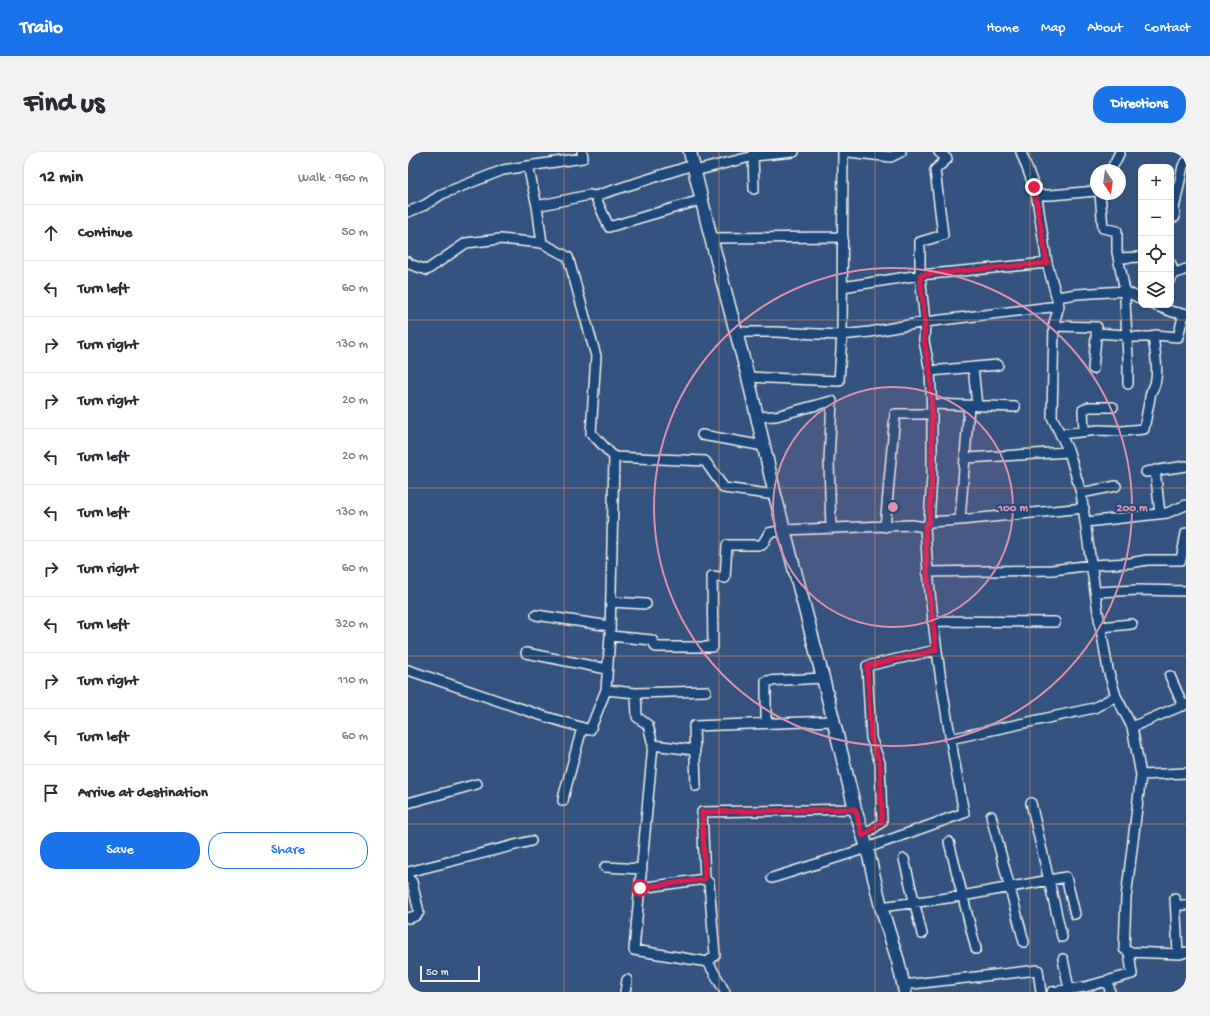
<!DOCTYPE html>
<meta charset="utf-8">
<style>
:root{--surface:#fff;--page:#f2f2f3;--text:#2b2b33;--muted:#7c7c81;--line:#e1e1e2;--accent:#1a73e8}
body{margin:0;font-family:"Gochi Hand",sans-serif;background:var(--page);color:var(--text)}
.controls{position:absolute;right:12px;top:12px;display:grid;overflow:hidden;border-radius:8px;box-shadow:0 1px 3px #0004}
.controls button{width:36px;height:36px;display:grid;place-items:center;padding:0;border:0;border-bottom:1px solid var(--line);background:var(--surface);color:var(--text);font:20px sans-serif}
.compass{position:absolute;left:682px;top:12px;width:36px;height:36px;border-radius:50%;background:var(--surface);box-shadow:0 1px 3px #0004;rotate:167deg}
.scale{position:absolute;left:12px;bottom:10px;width:60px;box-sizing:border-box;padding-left:4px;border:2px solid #f4f1e8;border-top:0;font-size:11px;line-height:14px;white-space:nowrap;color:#f4f1e8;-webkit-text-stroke:3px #1f4a7a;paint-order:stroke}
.stop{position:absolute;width:12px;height:12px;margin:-9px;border:3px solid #e11d48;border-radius:50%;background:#fff}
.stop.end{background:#e11d48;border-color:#fff;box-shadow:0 1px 4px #0008}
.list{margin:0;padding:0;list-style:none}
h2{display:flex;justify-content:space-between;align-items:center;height:52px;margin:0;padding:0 16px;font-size:17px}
h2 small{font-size:13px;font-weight:400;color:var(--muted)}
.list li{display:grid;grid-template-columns:26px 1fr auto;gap:12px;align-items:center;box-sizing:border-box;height:56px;padding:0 16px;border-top:1px solid var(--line)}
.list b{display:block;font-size:15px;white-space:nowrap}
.list em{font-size:13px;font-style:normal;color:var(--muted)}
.actions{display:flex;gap:8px;padding:12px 16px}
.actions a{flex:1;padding:9px 0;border:1px solid var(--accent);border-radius:16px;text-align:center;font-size:14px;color:var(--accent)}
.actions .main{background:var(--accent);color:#fff}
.icon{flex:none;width:22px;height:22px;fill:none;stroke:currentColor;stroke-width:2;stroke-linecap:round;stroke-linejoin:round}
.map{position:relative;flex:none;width:778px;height:840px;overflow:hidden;border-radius:16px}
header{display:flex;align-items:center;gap:24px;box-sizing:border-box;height:56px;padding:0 20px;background:var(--accent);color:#fff}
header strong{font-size:19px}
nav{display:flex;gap:22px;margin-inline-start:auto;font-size:14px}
.intro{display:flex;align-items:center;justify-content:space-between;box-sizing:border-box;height:96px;padding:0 24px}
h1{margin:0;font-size:28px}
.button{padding:10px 18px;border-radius:16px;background:var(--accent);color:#fff;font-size:14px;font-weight:700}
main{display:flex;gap:24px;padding:0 24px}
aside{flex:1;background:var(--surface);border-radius:16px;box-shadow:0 1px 3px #0004}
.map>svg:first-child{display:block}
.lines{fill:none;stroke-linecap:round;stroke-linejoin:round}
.minor-casing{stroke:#f4f1e8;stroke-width:12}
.tertiary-casing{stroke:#f4f1e8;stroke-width:15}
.minor{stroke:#1f4a7a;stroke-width:9}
.tertiary{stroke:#1f4a7a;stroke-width:12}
.route{stroke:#e11d48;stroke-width:5}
.grid{fill:none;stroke:#ec8e59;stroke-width:1;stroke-opacity:0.55}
.ring{fill:none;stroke:#de8fa9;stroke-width:2}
.centre{fill:#de8fa9;stroke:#1f4a7a;stroke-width:2}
.ring-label{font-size:12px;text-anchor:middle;font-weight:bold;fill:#de8fa9;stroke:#1f4a7a;stroke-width:4;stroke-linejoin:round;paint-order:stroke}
</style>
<header>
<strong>Trailo</strong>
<nav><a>Home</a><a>Map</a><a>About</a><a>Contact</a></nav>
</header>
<div class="intro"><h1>Find us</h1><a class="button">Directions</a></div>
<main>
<aside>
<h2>12 min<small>Walk · 960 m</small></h2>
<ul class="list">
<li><svg class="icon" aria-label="ahead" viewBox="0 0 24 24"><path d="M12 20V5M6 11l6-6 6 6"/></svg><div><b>Continue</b></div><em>50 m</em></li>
<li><svg class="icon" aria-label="left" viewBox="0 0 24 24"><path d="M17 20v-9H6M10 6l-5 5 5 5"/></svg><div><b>Turn left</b></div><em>60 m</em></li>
<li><svg class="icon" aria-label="right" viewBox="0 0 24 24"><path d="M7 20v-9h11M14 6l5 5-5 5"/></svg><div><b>Turn right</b></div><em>130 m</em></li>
<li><svg class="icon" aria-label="right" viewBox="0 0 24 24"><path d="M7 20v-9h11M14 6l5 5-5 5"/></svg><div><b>Turn right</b></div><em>20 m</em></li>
<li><svg class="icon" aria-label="left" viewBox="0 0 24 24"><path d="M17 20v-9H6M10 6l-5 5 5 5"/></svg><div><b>Turn left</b></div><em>20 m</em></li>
<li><svg class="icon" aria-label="left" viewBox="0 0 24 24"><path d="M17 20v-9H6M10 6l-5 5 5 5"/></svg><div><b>Turn left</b></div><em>130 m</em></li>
<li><svg class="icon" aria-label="right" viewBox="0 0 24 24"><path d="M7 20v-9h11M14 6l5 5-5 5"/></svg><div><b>Turn right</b></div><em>60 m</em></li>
<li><svg class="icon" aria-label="left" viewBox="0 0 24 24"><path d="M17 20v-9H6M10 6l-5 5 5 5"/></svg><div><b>Turn left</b></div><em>320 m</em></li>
<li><svg class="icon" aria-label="right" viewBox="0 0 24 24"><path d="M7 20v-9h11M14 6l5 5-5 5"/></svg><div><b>Turn right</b></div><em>110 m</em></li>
<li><svg class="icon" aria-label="left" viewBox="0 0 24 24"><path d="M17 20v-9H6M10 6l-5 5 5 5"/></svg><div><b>Turn left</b></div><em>60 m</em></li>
<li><svg class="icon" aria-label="arrive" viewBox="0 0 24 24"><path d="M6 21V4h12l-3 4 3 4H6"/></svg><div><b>Arrive at destination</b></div></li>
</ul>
<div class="actions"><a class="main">Save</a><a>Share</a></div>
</aside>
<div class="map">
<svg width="778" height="840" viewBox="0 0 778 840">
<rect width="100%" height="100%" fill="#34547f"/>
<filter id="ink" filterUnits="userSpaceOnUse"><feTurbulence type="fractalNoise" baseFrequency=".025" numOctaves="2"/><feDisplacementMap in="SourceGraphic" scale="8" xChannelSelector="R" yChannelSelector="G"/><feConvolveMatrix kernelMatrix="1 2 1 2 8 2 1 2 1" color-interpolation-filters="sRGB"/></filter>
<g filter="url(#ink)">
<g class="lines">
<defs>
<path id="minor" d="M345 0 346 37
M441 0 483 5 493 0
M613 0 628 40 639 111 651 154 646 171 644 265 661 300 673 341 690 460 700 518 708 544 724 575 733 623 718 746 716 797 721 800
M703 18 712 0
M287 19 346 4 386 0
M692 42 695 76 709 79V100L717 139V149L720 205V232
M629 43H643L688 39
M187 44 201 75 293 48
M129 54 120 14 175 6 174 0
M0 60 17 53 34 42 95 18 120 14
M767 65 766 57 775 14 778 10
M303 86 435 85
M134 91 129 54 181 43 187 44 285 13
M710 106 733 105
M0 110 1 112 19 118 58 91 92 87 134 91 160 105 188 204 183 281 206 305 297 309 316 336 367 343
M763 112 766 122 763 127
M766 122 778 117
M434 135 512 123 639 111
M649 145 669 142 717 139 733 147
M746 153 765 160 778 162
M645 174 689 175 685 217
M328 180H367L432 183 462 180 517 170 651 154
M688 181 719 183
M719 185H745L747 183 770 185 776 161
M565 215 569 254
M522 219 590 213
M340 225 431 229 434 182 435 0
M524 252 607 255
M349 265 368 264 424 249 421 309 423 377
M676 279 675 258 681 255H705
M652 282 691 278 714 279 736 277 743 240C753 228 747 200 745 185
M294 283 356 294
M558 306 661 300
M747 318 752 362
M738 320 778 314
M673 341 708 334
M552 368 676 356
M521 370 552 368 561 254
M678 370 759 361 778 353
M477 375 487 262H524
M519 420 644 418 684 413 722 411 739 408H773L778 381
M688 440 730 438 778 439
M203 450 238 452
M128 463 202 474
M524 469 647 470
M692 475 724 472
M202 484 244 488 248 495H305L304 424 317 426 319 393H354L361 381 376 378 504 373 517 375
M118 501 199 517
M0 518 132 563 182 578 198 538 202 484 206 305
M762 524 775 554
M198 538 228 541 298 539
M228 541 229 565 240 573 245 593 286 598
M358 571V529L415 526
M724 575 754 562 778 552
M542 587 686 556 708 544
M245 593 226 798 300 810
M733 623 778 621
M288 634 286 574 425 569
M155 649 156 643 174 576
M0 651 69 632
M623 651 654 785
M583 664 616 790
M455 684 474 670 472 611 463 586 459 514 528 498
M541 690 568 797
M496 707 514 782
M197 715 234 717
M0 720 123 689
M0 726 4 730 11 760C9 764 5 765 0 766
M364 726 459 696 556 661C538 565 522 472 517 375L521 370 524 325V262L522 219 516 189 517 170 512 123V90L535 83 527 18 539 7 531 0
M232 736 297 727
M767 746 770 801
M768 753H778
M473 755 554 744 658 725 667 762
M655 807 661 837
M300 810 307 803 301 731 297 727 294 660 447 657
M300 810 317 840
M700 828 702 840
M495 833 630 818 633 840
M217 840 219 828
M644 840 677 835 724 822 721 800 772 802 778 800"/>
<path id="tertiary" d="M282 0 303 86 340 225 367 343 415 526 447 657 459 696 473 755 490 809 497 840"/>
</defs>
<!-- minor casing -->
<use href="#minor" class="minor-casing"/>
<!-- tertiary casing -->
<use href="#tertiary" class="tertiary-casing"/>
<!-- minor -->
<use href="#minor" class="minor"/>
<!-- tertiary -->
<use href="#tertiary" class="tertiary"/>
</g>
</g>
<g class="lines" filter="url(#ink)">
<!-- route -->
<path class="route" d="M232 736 297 727 294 660 447 657 455 684 474 670 472 611 463 586 459 514 528 498 519 420 517 375 521 370 524 325V262L522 219 516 189 517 170 512 123 639 111 626 35"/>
</g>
<!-- grid -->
<path class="grid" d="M156 0V840M311 0V840M467 0V840M622 0V840M0 168H778M0 336H778M0 504H778M0 672H778"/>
<!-- distance rings -->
<circle cx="485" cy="355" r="120" fill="#de8fa9" fill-opacity=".12"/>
<g class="ring">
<circle cx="485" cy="355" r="120"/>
<circle cx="485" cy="355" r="239"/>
</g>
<circle cx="485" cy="355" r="6" class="centre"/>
<g class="ring-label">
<text x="605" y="359">100 m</text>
<text x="724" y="359">200 m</text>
</g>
</svg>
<div class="controls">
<button>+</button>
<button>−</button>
<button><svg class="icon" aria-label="locate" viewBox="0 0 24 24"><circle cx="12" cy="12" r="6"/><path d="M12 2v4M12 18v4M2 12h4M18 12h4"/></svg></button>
<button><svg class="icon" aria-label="layers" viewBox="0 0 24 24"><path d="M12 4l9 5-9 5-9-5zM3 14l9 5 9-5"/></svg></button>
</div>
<svg class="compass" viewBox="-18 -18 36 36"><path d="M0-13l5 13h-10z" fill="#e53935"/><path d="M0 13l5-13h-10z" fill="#7c7c81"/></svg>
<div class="scale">50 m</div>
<div class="stop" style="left:232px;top:736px"></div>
<div class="stop end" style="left:626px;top:35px"></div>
</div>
</main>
